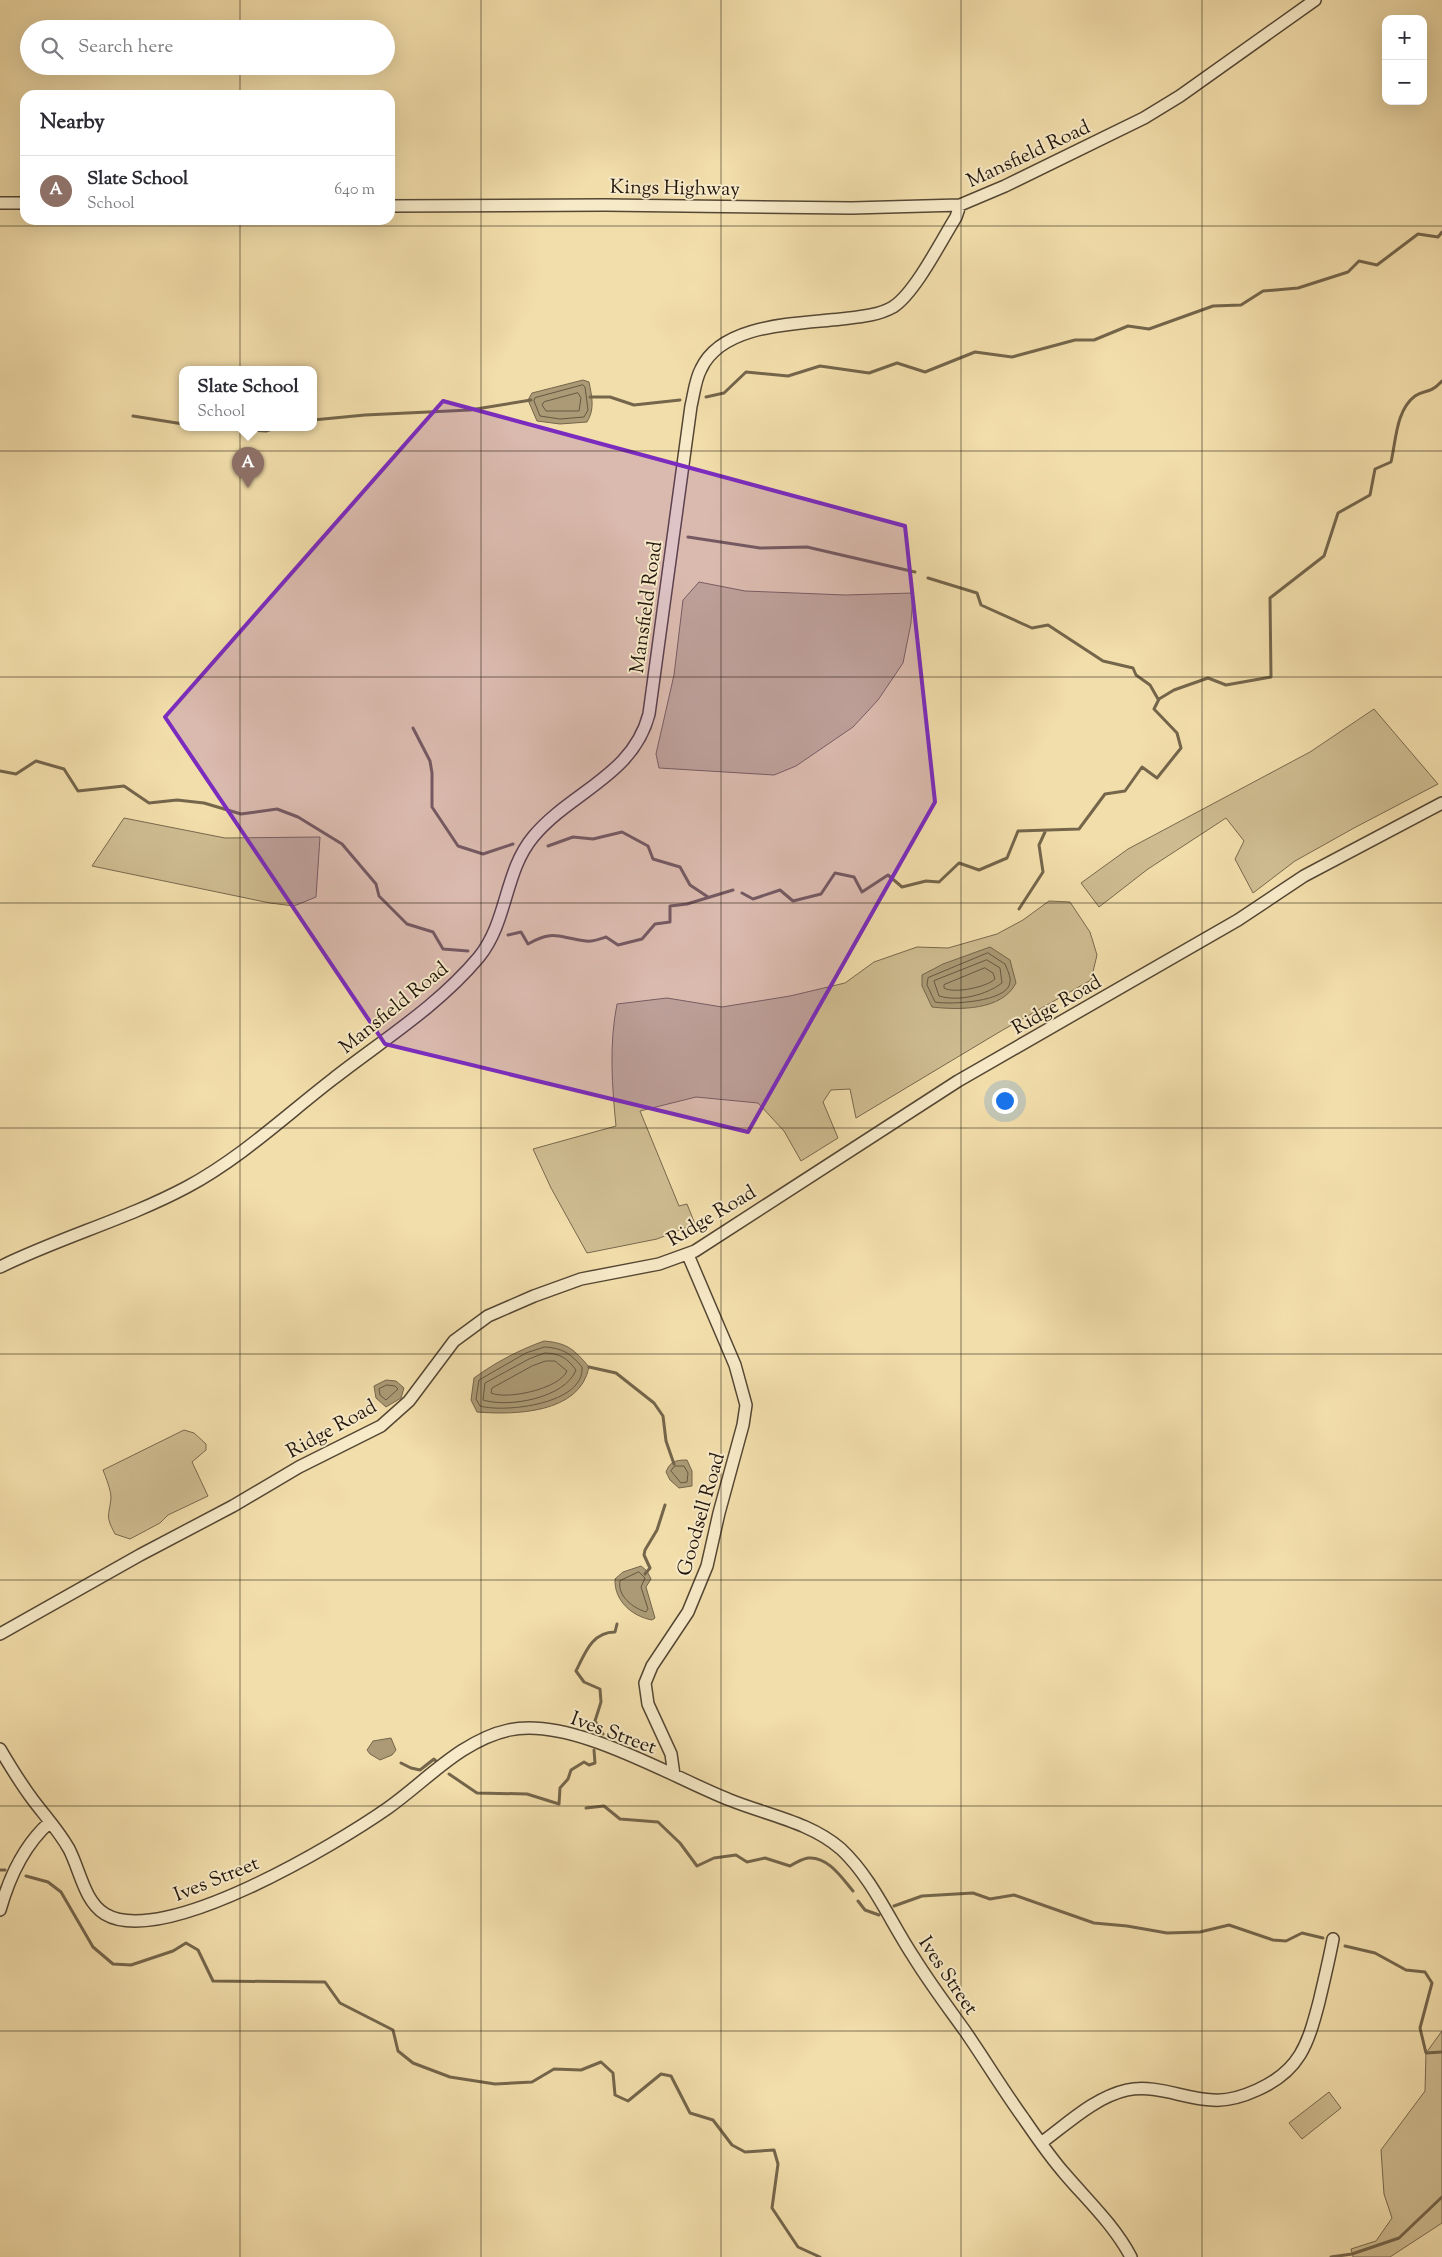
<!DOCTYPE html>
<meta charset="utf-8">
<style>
:root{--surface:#fff;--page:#f7f7f7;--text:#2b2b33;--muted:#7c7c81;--line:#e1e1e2;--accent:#2563eb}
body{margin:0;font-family:"Sorts Mill Goudy",serif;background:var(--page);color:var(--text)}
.controls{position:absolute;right:15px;top:15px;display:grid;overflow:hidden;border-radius:10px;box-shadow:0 5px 20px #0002}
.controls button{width:45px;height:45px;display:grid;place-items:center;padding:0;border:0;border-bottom:1px solid var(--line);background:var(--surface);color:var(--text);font:25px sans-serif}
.you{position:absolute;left:1004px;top:1100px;width:18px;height:18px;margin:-12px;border:4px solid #fff;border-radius:50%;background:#1a73e8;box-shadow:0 0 0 8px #1a73e833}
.badge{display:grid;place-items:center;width:32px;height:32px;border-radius:50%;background:var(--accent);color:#fff;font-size:16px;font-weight:700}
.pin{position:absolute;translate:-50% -41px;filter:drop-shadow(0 1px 2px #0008)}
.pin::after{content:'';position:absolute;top:26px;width:18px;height:15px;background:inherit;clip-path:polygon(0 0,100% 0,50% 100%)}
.popup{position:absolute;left:179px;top:366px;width:138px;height:65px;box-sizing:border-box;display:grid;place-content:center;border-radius:10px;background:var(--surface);filter:drop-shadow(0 1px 4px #0005);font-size:16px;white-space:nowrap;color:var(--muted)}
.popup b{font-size:19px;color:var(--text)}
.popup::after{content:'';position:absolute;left:50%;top:100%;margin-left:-10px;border:10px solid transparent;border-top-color:var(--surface)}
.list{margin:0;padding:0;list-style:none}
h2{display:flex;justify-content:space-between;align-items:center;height:65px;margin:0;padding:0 20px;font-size:21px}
h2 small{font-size:16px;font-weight:400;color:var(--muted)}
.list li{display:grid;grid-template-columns:32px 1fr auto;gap:15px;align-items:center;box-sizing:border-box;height:70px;padding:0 20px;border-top:1px solid var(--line)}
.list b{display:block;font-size:19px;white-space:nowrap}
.list p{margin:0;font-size:16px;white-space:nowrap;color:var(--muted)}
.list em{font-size:16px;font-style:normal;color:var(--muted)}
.icon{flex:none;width:28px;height:28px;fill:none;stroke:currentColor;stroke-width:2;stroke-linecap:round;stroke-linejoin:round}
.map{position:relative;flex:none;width:1442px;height:2257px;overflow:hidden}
.search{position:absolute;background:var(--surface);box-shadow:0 5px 20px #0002;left:20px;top:20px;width:375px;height:55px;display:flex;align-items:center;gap:12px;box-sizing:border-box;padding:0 18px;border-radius:28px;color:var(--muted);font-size:19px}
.panel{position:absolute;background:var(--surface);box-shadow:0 5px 20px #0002;left:20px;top:90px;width:375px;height:135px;border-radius:15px}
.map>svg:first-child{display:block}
.green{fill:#cebc90;stroke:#78684e}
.water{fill:#ab9a75;stroke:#74654b}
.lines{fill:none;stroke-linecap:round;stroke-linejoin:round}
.shore{stroke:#665841;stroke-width:1}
.stream{stroke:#74654b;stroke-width:3}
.minor-casing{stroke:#554734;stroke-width:14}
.minor{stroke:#f7eac8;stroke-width:11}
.marked{fill:#7b2cbf;fill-opacity:0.2;stroke:#7b2cbf;stroke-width:4;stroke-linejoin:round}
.grid{fill:none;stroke:#21150d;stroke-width:1;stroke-opacity:0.55}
.labels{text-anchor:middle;stroke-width:4;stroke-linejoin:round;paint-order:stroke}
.street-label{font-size:20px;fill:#21150d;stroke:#f7eac8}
</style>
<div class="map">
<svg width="1442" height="2257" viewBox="0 0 1442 2257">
<rect width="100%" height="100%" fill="#f2deab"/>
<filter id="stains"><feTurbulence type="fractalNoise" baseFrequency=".004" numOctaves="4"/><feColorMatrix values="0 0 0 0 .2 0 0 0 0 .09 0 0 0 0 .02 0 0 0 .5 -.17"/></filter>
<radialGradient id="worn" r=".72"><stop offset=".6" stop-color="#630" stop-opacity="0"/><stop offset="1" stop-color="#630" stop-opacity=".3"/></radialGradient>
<!-- green -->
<path class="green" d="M699 582 745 591 845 595 913 593 911 623 903 663 878 700 853 727 796 766 774 775 659 768 656 754 674 675 683 600Z
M1374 709 1438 784 1354 828 1295 861 1253 893 1235 859 1244 841 1226 818 1148 869 1099 907 1081 883 1128 849 1310 752Z
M124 818 225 838 320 837 316 897 294 906 270 903 92 866Z
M1049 901 1070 902 1090 932 1097 955 1091 980 1001 1031 856 1118 850 1089 831 1090 823 1102 838 1138 801 1161 784 1131 758 1103 696 1097 640 1111 679 1206 687 1204 695 1224 657 1239 587 1253 551 1188 533 1149 616 1126C612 1086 609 1044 617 1004L667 998 722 1007 790 996 845 983 874 962 917 947 948 948 997 934 1023 920Z
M184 1430 194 1433 206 1444V1450L192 1462 208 1496 168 1515 160 1523 130 1539 115 1534C105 1515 109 1517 111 1498 111 1490 106 1478 103 1470Z
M1442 2031V2223L1390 2257H1353L1351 2249 1376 2241 1392 2218 1384 2194 1381 2150 1425 2091 1426 2053Z
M1329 2092 1341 2108 1302 2139 1289 2123Z"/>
<!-- water -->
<path class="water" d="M583 380 589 382C592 397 595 409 587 422L560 424 537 421 528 400 532 393Z
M990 947 1010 960 1016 983C1002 1011 958 1010 932 1007L922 986V975L943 964Z
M544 1341C567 1343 574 1349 589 1367 580 1414 514 1415 477 1412L471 1400 474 1378C496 1362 519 1350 544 1341Z
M386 1380 396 1381 404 1388 401 1398 386 1407 376 1398 374 1386Z
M687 1460 692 1471V1486L679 1488 670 1480 666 1472C670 1461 676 1460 687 1460Z
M641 1566 647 1571 651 1579 646 1587 655 1618 652 1620C631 1616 614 1600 615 1579L623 1572Z
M391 1738 396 1750 392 1755 380 1760 370 1754 367 1750 373 1741Z"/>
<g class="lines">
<!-- shore -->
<path class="shore" d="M583 385 585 387 588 410 584 417 560 419 540 416 534 401 535 398Z
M578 393 581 398 579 411H546L542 405 544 402Z
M988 953 1005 964C1007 969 1011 977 1010 982 1009 1002 949 1005 935 1002L927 985 928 978Z
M987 960 1000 968 1002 983C986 995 959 1002 939 996L934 981Z
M985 968 993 973 995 979C987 987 954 994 944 988V985Z
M545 1347C563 1348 571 1354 582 1367 585 1404 505 1413 480 1406L476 1399 479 1380 526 1353Z
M545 1353C560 1353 568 1359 576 1370 565 1398 509 1408 483 1400L485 1383 529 1359Z
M546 1361H555L567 1371C559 1389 507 1400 491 1393L492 1388 532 1366Z
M387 1385 395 1386 398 1389 386 1400 380 1395 379 1389Z
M675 1466H684L688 1473 687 1482 681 1483 671 1471Z
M639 1572 645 1578 641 1587 648 1609 646 1612C633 1608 617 1596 620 1581Z"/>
<!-- stream -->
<path class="stream" d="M590 397H610L634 405 680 400
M706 397 724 393 746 372 788 376 820 366 869 373 897 363 925 372 975 352 1012 357 1075 340H1094L1128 326 1149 329 1213 306 1241 305 1263 291 1298 288 1348 272 1359 261 1377 265 1418 234 1438 237 1442 232
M133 416 183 424
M313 420 365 415 470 410 531 400
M197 427 266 431 278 427
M688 537 760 548 807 547 915 572
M928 578 977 593 981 605 1032 628 1048 625 1103 661 1133 668 1136 675 1150 685 1158 699
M413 728 430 761 432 773V807L458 846 483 854 513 844
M0 771 16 774 36 761 64 769 78 791 124 786 149 803 177 800 204 803 241 814 277 809 298 817 342 844 376 884 379 896 407 924 433 932 443 949 468 951
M548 846 573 837 593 839 622 832 648 846 653 859 680 867 690 885 708 897
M742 893 753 899 780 890 793 901 821 894 835 873 854 877 862 892 888 875 902 887 926 881 939 882 959 863 979 870 1007 858 1018 831 1079 829 1105 794 1125 791 1142 767 1157 778 1181 748 1177 733 1154 709 1159 699 1174 690 1208 678 1226 685 1271 677 1270 598 1324 556 1338 513 1370 495 1375 469 1391 462C1396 441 1396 410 1415 396 1425 389 1429 395 1442 381
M1019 909 1043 872 1039 845 1045 832
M508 935 521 932 528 944C554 929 559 938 586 941 592 942 600 939 606 937L618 945 642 939 655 924 670 922V906L687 904 733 890
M589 1367 616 1373 654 1403 663 1416 666 1441 674 1464
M645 1574 650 1568 644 1555 645 1550 657 1530 665 1505
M603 1734 595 1721 601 1702 600 1689 584 1682 576 1671C585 1653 592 1632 615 1632L617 1624
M401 1763 411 1768 420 1770 434 1759 437 1762
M449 1774 477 1793 527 1794 559 1804 560 1788 568 1779 571 1770 584 1762 589 1765 595 1763 594 1750
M586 1808 604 1806 620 1819 658 1822 680 1843 697 1866 714 1858 736 1855 747 1862 765 1858 790 1866C795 1863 802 1859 808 1858 828 1856 842 1878 853 1891
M0 1870H5
M26 1876 48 1882 61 1892 93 1947 113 1964 131 1965 173 1951 186 1943 198 1950 213 1981 325 1982 340 2003 393 2030 398 2051 413 2063 450 2077 495 2084 532 2082 554 2069 581 2070 601 2062 613 2073 615 2095 628 2101 661 2074 671 2076 690 2113 713 2120 732 2145 745 2152 774 2150 778 2164 772 2208 798 2247 820 2257
M858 1901 865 1910 879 1915
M894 1906 922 1896 973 1893 990 1899 1014 1895 1094 1923 1127 1926 1167 1933 1200 1932 1229 1925 1273 1940 1286 1941 1302 1933 1323 1938
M1345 1946 1375 1953 1406 1970 1425 1972 1432 1983 1420 2028 1426 2053 1442 2052
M1331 2257 1352 2254 1399 2238 1442 2197"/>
<defs>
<path id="minor" d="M0 203H25
M390 206 605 205 852 208 960 205 1005 186 1144 118 1180 96 1315 0
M0 1267C61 1237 127 1219 187 1187 241 1158 285 1116 333 1079 383 1040 438 1006 479 957 508 921 504 872 533 837 570 792 633 776 649 714L691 406C694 394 695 380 701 369 722 323 798 324 841 319 858 317 877 316 893 307 915 293 941 241 956 217L960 205
M0 1634 140 1555 233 1506 299 1467 381 1426 409 1401 454 1341 488 1316 534 1296 581 1279 659 1264 695 1251 958 1081 1238 920 1304 876 1442 803
M0 1749C10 1766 21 1784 33 1800 45 1816 59 1831 69 1849 80 1870 84 1901 105 1914 163 1949 338 1843 388 1808 426 1781 462 1740 509 1730 572 1716 671 1777 730 1800 767 1815 810 1822 841 1849 872 1878 890 1921 913 1956 929 1982 947 2006 965 2031 985 2060 1003 2090 1024 2119 1037 2138 1050 2157 1065 2174 1088 2201 1114 2225 1131 2257
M674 1775 671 1754 648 1704 645 1683 652 1666 688 1612 707 1566 719 1513 743 1425 746 1405 735 1365 688 1255
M0 1910C9 1878 25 1844 50 1822
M1041 2143C1067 2124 1095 2097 1127 2090 1157 2084 1184 2099 1213 2100 1228 2101 1244 2096 1257 2090 1300 2071 1308 2044 1319 2002 1324 1981 1329 1960 1333 1939"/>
</defs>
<!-- minor casing -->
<use href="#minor" class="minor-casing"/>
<!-- minor -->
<use href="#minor" class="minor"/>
</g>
<!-- marked area -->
<path class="marked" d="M443 401 905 526 935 802 748 1132 385 1044 165 717Z"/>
<!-- grid -->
<path class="grid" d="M240 0V29M481 0V2257M721 0V2257M961 0V2257M1202 0V2257M240 66V95M240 220V2257M0 226H1442M0 451H1442M0 677H1442M0 903H1442M0 1128H1442M0 1354H1442M0 1580H1442M0 1806H1442M0 2031H1442"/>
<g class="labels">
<!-- street labels -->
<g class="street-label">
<text transform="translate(1028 153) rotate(-25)" y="7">Mansfield Road</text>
<text transform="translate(675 187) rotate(1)" y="7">Kings Highway</text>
<text transform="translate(645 607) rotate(-82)" y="7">Mansfield Road</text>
<text transform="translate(1056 1004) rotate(-30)" y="7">Ridge Road</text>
<text transform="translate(393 1007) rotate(-39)" y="7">Mansfield Road</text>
<text transform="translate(711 1215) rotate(-31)" y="7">Ridge Road</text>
<text transform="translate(331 1428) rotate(-29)" y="7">Ridge Road</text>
<text transform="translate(700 1514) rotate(-74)" y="7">Goodsell Road</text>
<text transform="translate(614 1732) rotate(20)" y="7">Ives Street</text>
<text transform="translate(216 1878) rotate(-22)" y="7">Ives Street</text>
<text transform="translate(949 1975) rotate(56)" y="7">Ives Street</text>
</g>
</g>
<rect width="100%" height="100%" filter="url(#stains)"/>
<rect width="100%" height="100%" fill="url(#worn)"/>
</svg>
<div class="controls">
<button>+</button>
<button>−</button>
</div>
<div class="you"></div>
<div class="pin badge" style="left:248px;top:488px;background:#8d6e63">A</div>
<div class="popup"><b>Slate School</b>School</div>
<div class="search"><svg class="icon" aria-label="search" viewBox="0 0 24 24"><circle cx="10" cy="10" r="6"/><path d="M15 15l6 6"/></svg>Search here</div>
<section class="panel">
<h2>Nearby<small></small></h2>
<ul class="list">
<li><span class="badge" style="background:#8d6e63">A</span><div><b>Slate School</b><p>School</p></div><em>640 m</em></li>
</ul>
</section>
</div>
